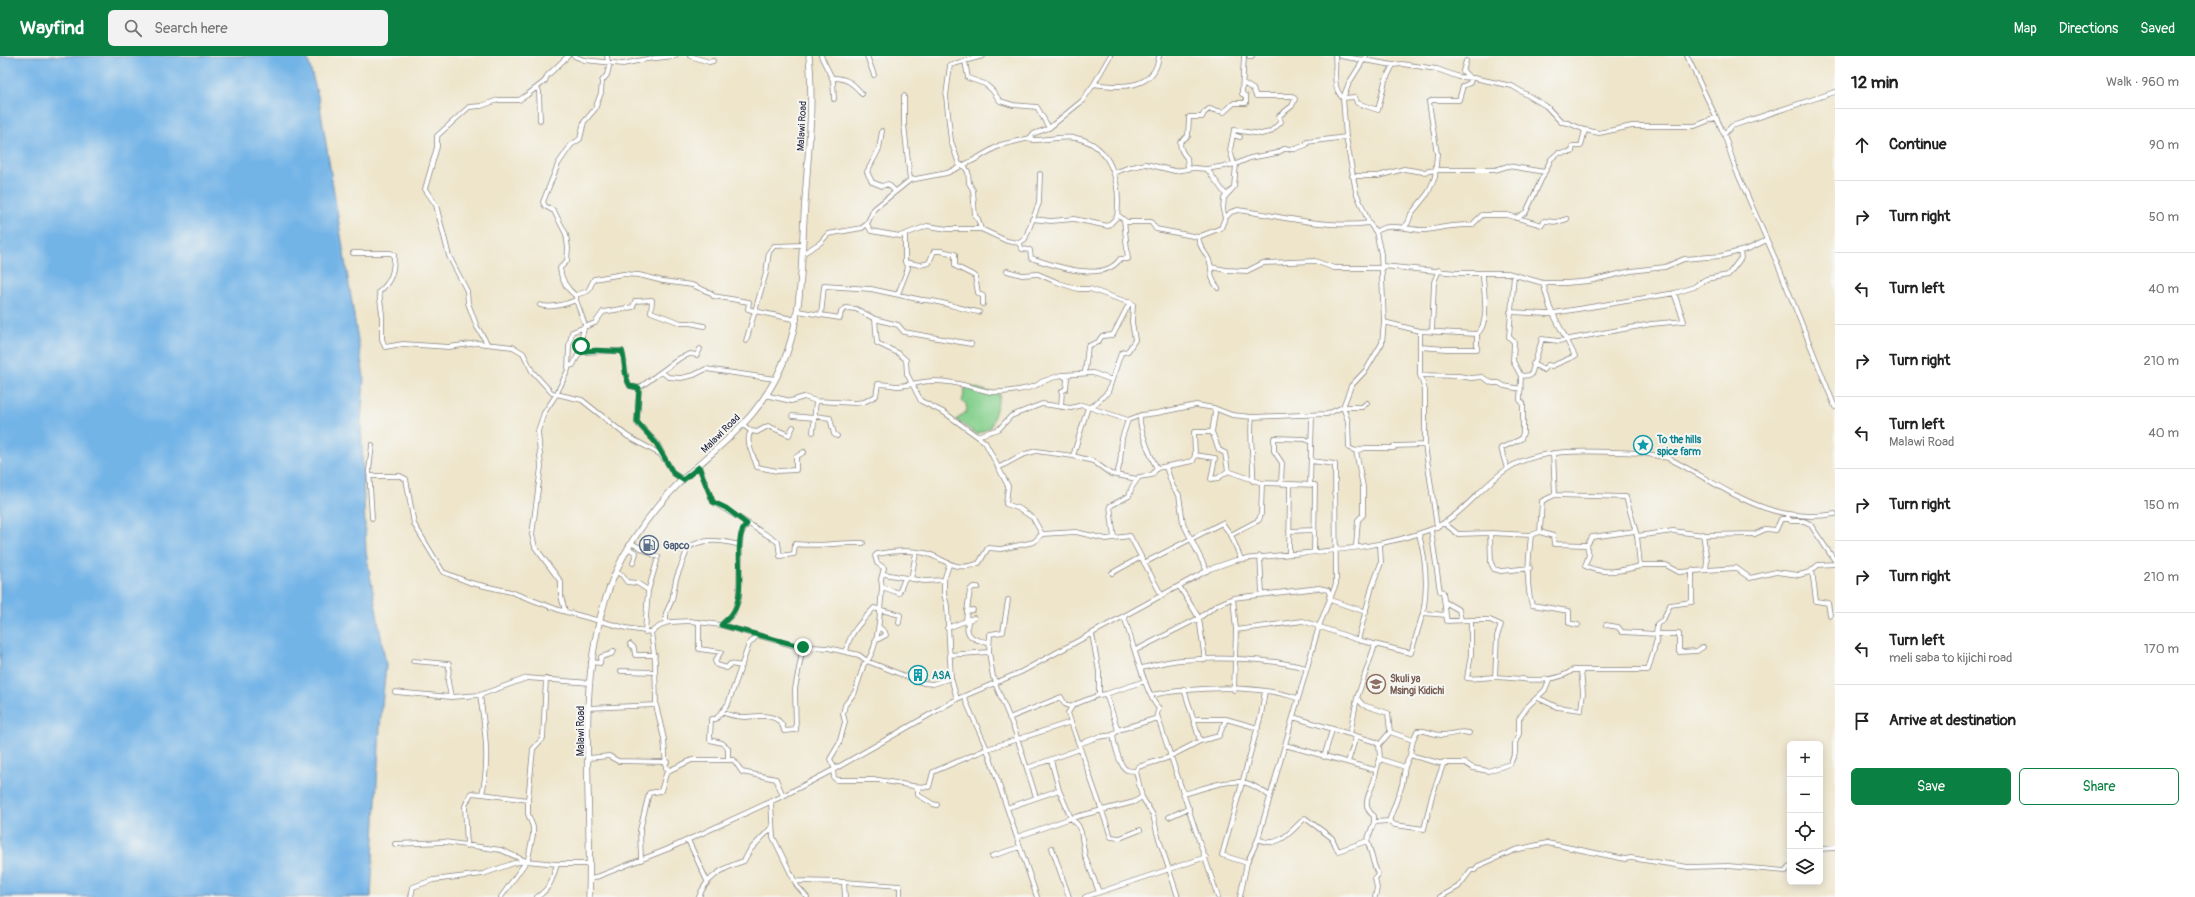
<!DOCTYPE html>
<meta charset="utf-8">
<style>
:root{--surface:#fff;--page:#f2f2f2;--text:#222;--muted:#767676;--line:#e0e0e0;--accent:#0b8043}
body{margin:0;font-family:Pangolin,sans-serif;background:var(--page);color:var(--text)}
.controls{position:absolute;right:12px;bottom:12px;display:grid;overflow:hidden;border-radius:6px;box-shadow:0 2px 10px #0003}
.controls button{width:36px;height:36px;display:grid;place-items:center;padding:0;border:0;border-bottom:1px solid var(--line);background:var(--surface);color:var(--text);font:20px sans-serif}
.stop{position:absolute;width:12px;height:12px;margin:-9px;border:3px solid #0b8043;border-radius:50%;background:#fff}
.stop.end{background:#0b8043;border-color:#fff;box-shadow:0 1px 4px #0008}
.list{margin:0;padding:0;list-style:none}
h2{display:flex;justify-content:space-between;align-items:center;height:52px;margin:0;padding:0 16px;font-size:17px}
h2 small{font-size:13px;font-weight:400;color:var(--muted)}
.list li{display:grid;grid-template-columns:26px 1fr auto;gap:12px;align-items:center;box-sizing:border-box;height:72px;padding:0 16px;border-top:1px solid var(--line)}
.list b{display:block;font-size:15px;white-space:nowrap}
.list p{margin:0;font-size:13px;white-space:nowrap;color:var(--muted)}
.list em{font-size:13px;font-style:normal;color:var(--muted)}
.actions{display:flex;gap:8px;padding:12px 16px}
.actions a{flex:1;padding:9px 0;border:1px solid var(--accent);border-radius:6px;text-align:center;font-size:14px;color:var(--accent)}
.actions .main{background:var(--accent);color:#fff}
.icon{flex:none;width:22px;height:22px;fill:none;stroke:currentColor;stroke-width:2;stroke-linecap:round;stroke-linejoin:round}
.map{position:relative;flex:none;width:1835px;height:841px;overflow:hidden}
header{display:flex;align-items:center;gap:24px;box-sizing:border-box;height:56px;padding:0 20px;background:var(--accent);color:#fff}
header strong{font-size:19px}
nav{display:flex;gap:22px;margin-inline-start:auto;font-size:14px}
.search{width:280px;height:36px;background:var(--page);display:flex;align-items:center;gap:10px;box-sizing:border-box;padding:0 14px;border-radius:6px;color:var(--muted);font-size:15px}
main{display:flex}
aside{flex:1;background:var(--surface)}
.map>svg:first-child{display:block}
.green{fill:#85d08d;stroke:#547964}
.water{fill:#73b4e7;stroke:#4a6b91}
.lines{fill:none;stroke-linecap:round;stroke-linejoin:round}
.minor-casing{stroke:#888482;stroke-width:5.5}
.major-casing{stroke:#888482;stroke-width:7}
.minor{stroke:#fff;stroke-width:4}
.major{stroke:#fff;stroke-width:5.5}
.route{stroke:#0b8043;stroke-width:5}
.labels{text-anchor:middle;stroke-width:4;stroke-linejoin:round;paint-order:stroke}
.street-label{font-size:10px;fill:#22223b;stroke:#f6f6f2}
.culture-label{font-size:10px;font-weight:bold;fill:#0d838f;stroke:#f6f6f2;text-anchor:start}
.service-label{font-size:10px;font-weight:bold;fill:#4e5e75;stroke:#f6f6f2;text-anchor:start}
.education-label{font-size:10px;font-weight:bold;fill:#785e54;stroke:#f6f6f2;text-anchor:start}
</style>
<header>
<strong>Wayfind</strong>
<div class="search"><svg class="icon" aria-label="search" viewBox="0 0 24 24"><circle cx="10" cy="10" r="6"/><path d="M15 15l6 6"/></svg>Search here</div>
<nav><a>Map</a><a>Directions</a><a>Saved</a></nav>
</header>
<main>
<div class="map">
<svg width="1835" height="841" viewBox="0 0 1835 841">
<rect width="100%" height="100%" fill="#f6f6f2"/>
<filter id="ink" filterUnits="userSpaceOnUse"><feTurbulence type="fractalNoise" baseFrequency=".025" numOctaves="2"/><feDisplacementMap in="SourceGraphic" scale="8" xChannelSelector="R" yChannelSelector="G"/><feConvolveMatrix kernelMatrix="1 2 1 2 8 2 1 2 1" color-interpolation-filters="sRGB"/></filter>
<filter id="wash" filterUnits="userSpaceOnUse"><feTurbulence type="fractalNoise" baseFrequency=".012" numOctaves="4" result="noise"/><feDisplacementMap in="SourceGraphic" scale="16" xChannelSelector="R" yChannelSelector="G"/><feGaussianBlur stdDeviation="0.9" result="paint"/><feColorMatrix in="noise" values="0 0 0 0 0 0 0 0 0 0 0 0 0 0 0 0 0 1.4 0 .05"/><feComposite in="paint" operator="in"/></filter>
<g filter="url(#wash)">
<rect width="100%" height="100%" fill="#eee5ca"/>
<!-- green -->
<path class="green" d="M966 329 1000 339 991 371 977 378 956 364 967 355 966 348 962 346Z"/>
<!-- water -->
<path class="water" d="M0 0H307L319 44 364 321 361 367 366 496 386 609 380 670 371 841H0Z"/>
</g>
<g filter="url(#ink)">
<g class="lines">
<defs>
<path id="minor" d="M574 0 584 4 623 8 647 3 675 0
M690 0 709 6 713 5
M821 0 833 24 834 43
M867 0 874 19
M1249 0H1252
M1335 0C1337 13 1331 32 1343 42L1355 41 1357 47 1378 54 1385 25 1393 9 1340 0
M1366 0 1349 27 1343 42 1346 81 1356 136 1369 167 1376 176 1381 198 1384 266 1420 275 1477 278C1491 266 1483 234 1483 218
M1687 0 1724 78 1736 114 1778 209 1835 351
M965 5 968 22 985 28 992 34 1000 45 1013 49 1037 51 1049 72
M1393 9 1402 8 1437 13 1459 21 1474 22 1512 30 1546 50 1561 66 1568 67 1585 74 1599 77 1632 70H1695L1715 62
M833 24 834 22C847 22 854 28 862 38
M1094 28C1120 32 1155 34 1159 0
M537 32 539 35 540 64
M904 40V68L910 124
M882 75 879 93 867 116 872 126 882 130 888 128 895 135
M1724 78 1732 70 1835 36
M1233 79 1230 94 1234 108
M1240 81 1233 79 1234 74 1261 78 1270 76 1281 66 1279 60 1292 50 1295 43 1292 40H1256L1253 33 1243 27
M1030 82 1033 84C1047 84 1062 80 1076 82 1113 89 1121 130 1117 161L1108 170 1074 163 1051 165 1032 163
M1188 113 1187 102C1182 97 1180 93 1180 86L1188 80 1189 61H1202L1204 57 1209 53 1224 56 1234 47H1246V40L1242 38V35L1244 0
M1207 113 1226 139
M1114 117 1127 112 1146 108 1175 115 1194 112 1207 113 1236 108 1250 102 1277 97 1284 93H1295L1306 89 1307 86 1346 81
M1352 120H1378L1404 113 1423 116 1436 114H1495L1508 110 1545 116
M1225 162 1231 156 1238 154C1281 160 1326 173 1369 167
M1516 162 1526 156 1551 103 1558 97 1572 96 1573 90H1581L1585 74
M1124 164 1127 166H1151L1156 173 1198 181
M867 168 871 175 900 180 927 170 948 173H981L1007 185 1019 187 1022 193 1030 194 1031 202C1053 209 1103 228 1120 203H1128L1124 164 1118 159
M1404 171 1408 167 1411 158 1428 137 1435 121 1437 98 1429 46 1433 44H1459L1463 30 1470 27 1471 23 1463 15 1466 5
M981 173 978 163 975 160 973 134 969 127 968 116 965 111 959 108 951 85 946 40 950 9 983 0
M1376 176C1388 165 1411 175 1425 174 1442 172 1454 168 1472 169L1482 159H1507L1542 169 1544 165 1557 166 1567 163
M1019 187 1025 183 1039 147 1040 118
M353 197H391L394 199C394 215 392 225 379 236L382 258V283L385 291 403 288 449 291 477 287 513 291 523 297 532 315 552 337 582 344 627 380 660 398 669 409
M802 198 820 187 828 178 862 172 867 168 874 153 910 124 947 117 974 104 1000 89 1030 82 1033 78 1049 72 1082 45 1094 28 1110 0
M905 206 920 209 929 207 934 195H941L955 198V210L975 220 978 237 983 240V248
M1383 210 1457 217H1508L1543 227H1566L1589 225 1631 215 1665 211 1684 203 1721 200 1748 193 1767 184
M1211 211 1226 214 1247 215 1263 207 1315 205 1334 212H1383
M1007 215 1022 219 1038 218 1059 227 1078 233H1090L1133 248 1132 266 1135 284 1128 295 1121 297 1108 336 1093 350 1088 351 1073 400 1093 405 1111 418 1137 423
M1514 219 1509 281 1514 286 1513 305 1521 320
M1218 232C1207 218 1214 215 1209 204 1205 195 1200 193 1198 181L1221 172 1225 162 1223 154 1224 142 1234 131 1236 108
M898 238 908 212 905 206V178
M576 240C567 233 561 223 560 212L567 205 568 192 566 178 554 155 545 150 543 146 558 108 571 89 580 83 584 66 595 53 601 37 602 25 607 19 609 11 607 0
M576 244 585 269 581 284 582 296
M540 249C549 253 567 248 576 244V239L588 235 594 223 623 218 639 219 663 225 692 229 711 237 713 240 749 246 748 253 755 255 766 217 769 196 774 190 803 189
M798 255 821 259 824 230 871 233 922 244C937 243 962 254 979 256
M1510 256 1548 258 1675 237 1694 231 1706 223 1728 219 1741 202 1740 195
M821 259 840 262 841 256 846 252 856 253 875 263 898 269 904 276 971 288
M875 263 877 287 898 297 906 304 907 318 921 345 945 357 985 386 1008 430 1006 448 1020 453 1033 462 1042 478
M1420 275V319L1459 320 1471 322 1482 321 1492 327H1499L1504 330 1521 333
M1432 276 1434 226 1439 214
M746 285 755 255 797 264
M487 287 477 271 468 247 467 235 449 200 436 149 425 133 437 91V80L469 51 481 50 498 44H519L527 39 545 25 547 20 568 0
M1420 291 1446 293H1477V278
M1533 308 1544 314 1548 309 1552 310 1575 300 1550 252 1543 227
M569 310 573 309 579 297C593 294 607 296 622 295 626 308 623 319 630 330L639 332
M662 316 668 321 681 322 694 319 706 313 775 323
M1085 316 1088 290 1098 286 1102 280 1113 279 1130 246
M1062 319 1093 317 1112 324
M1420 319 1425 334V389L1437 471
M765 339 791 345 804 341 816 345 855 347 864 346 876 340 878 328C884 328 890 329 896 330 909 330 923 324 936 325 956 325 972 332 991 336 1000 337 1036 333 1041 326L1061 319 1067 322 1066 333 1062 335 1061 351
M1141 359C1136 366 1152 404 1157 412
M792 360 814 362
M815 360 830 362 834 378 837 380
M1252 361C1249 383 1254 403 1253 425
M742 368 751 375C744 386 754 399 757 411L777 415 796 414V401L804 396
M751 375 757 376 768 370 789 379 793 371
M813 376 816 345
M1212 376 1219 394 1225 397 1228 415 1262 427
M977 380 999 373 1011 360 1042 348 1071 352 1082 349 1128 364 1141 359 1157 357 1196 349 1214 352 1232 359 1252 361 1327 358 1343 351H1362L1367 347
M372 389 369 414 372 462
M1356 395 1349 392 1348 365 1343 351 1351 330 1366 314 1382 287 1384 266
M1553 397 1555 439
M1195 399 1215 402 1211 423 1218 422 1228 415
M664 401 657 387 637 367 639 332 680 302 690 298 697 299 700 293
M668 408 673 417 683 424
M699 411 713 446 775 484 778 486 780 500 794 498 795 488C818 491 840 486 863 487
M1166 411 1173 431 1179 439 1183 467 1207 515
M998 412 1022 399 1036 395 1073 400
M1507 413 1501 392 1521 383 1523 377V347L1520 344 1521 320 1531 319 1542 283 1559 285 1651 268 1684 265 1674 237
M1117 418 1120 407 1122 382 1128 364
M370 420H400L406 423 414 468 443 516 471 527 511 536 559 554 626 572 651 576 665 567 671 566 690 565 721 569 795 590 828 592 859 599 867 605 923 627 933 628 951 622
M1281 428 1282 407 1274 395V382L1305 383 1311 386
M1310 429 1312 360
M1787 461 1791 465H1804L1810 468 1835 505
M1444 467 1458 478 1490 477
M1431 474 1439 529 1440 535 1443 536 1446 559
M1289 475 1313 474
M1540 476 1553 480 1554 488 1587 489 1592 481 1635 475
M1419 478C1426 504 1428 531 1423 557
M1703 478 1707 505 1706 514
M1231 479 1259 464 1261 458 1262 427 1315 429 1314 496
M1637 480 1673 475 1704 479 1755 478 1766 473 1776 474 1781 463H1788
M1114 482 1110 450 1129 440 1132 431 1139 421 1152 419 1157 412 1193 405 1195 399 1194 376H1212L1215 357 1214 352
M631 487 658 501
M1356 490 1358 464 1363 459V431L1356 395 1365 392H1394V390L1425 389
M667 491 687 495
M628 492 636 497 633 507
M1289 498 1290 428
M1260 500 1262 538
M1144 507 1222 467 1231 479 1241 503
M949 509 944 524V538L947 550 951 622 957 643
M1640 509H1666L1679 516 1736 512 1750 522 1776 516 1799 519 1810 516 1818 509 1835 508
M1530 512 1501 515 1494 513 1491 507 1490 477 1531 479
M1692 514V546L1670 549 1663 564 1657 568 1656 578H1679V596L1697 595 1703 591
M1812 514 1816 545 1828 547 1830 559
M616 516 622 519 627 526 637 527 648 534
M1112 517 1141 501
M884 518 924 525 944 524
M905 522 899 537 882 531 881 523 884 512 877 507 875 500 877 498C891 495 910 494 925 497 947 503 953 517 979 507L988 492 1001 493 1034 486 1042 478 1076 476 1106 483 1130 480 1162 540
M911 523 916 497
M1179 530 1199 562 1205 604
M1329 541 1333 545 1366 556
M1233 542 1236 574 1234 634
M1445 546 1459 554 1461 564
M565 555 561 540V526L535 491 532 479 541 411 538 375 544 357 556 339 568 314 569 290 572 276 595 267 603 256 633 251 635 245 652 244 651 256 681 267H690L704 270
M967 555 970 534 973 531H978
M1124 560C1130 578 1147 643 1159 652L1157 658 1158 662 1218 841
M969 563C963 580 974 585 989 586
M966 564 967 555 973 554
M1471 564H1490L1501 569 1497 580 1495 621
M666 566V557L672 544 676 523 688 492C703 481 724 485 740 489L741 478 747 468
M699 566V593L721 596 715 605 717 609 727 612 730 608 742 610
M721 569 733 558 739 542 740 489
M1578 569 1569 567V555L1532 549C1525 528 1529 501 1531 479L1540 476 1542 445 1555 439 1626 441 1637 480 1640 510C1622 515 1603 519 1585 510L1589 499 1587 489
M947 572 974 562
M1236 574 1303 565 1358 584 1411 597 1423 557 1446 559 1447 565 1471 564V598L1467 622C1477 624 1486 621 1495 621 1521 622 1551 630 1573 614H1648L1657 583 1656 578 1622 576 1618 571 1606 569
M645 576 648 535 657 505
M1358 584 1372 531 1381 507 1380 488
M875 585 886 579 885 576 879 571
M630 588 634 592 635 599H655
M1136 594 1199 562 1217 549 1233 542 1319 532 1328 534 1330 539
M846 596C849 577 861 566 874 552L900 559 899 567
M989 596 993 621 997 626
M949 599 989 596 990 578 1003 576 1008 544
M413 605 449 608 448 626 451 641
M591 606 600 607 601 601 611 598 614 595
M1142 612C1154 609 1168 605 1181 604 1220 601 1269 602 1306 612
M621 615 655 616
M995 627 1015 675 1036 741
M1184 633 1200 685
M395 636 451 641 480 639 527 622 590 627
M1106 638 1145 625
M1099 639 1073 649 1068 657 1071 666 1111 781 1120 782 1140 774
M1151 639C1194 631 1255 628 1297 642
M964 641 987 693 1037 841
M1357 642 1363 649 1388 657 1390 676 1413 684 1417 675C1427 673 1434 680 1443 679 1453 679 1458 674 1469 677
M1538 642 1557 651 1581 654 1583 637 1581 614
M588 652 656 649
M721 656C729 659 736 661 744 661 758 660 781 656 784 675L796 674 795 633 803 591
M1009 662 1061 641 1065 648 1071 651
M1194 663H1226
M1118 674 1158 662
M1350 678 1357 642 1375 589
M1113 679C1114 687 1120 712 1127 714 1130 715 1133 715 1136 715L1142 741 1153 759 1157 777 1178 841
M1079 688 1098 681 1113 679 1118 674 1106 638 1099 639V616L1092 578
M1285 689 1375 714
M1379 689 1390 676
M1410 699 1413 684
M1324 701 1332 674
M589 702 609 700 618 705 667 706
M728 704V692L722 687 710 684 711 663H716L728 648 749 588 758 579
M1348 706 1356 681
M1405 711 1410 699 1439 707H1465L1473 712 1488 715 1510 708 1515 697V687L1519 678V663L1528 650 1545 634 1549 624
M1027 712 1080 693
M835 713 830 703 839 688 845 666 843 658 845 649 855 636 864 608C880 595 880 550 882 531
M670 714 692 704H734L742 716 776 723 783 740
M833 714 834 722 837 724H879L913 730 918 733V739L933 748 937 749
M1136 715 1138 711 1167 702 1200 685 1219 680 1226 663 1258 672
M913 730 929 731 933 716 987 693 1071 666
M1059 734 1071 762 1078 769 1081 776 1085 800 1099 836
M482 738 528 744
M1184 738C1202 733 1224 724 1242 726 1252 727 1262 735 1270 740
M771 746 773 781 797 830 807 841
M1007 752 1059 734 1051 704
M1169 761 1189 752
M1389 765 1395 769 1424 773 1432 740 1444 706
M1374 766V760C1360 750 1370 737 1374 725 1376 717 1377 710 1380 703
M1017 781 1071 762 1134 746 1142 741
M1258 783C1278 794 1291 775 1305 762L1332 782 1338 795 1367 785 1374 766 1389 765 1402 729 1405 711 1380 703 1379 689 1376 686 1293 661
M688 784 707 825
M1367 785C1372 796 1372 807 1378 818L1375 823 1377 832 1375 841
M395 788 445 786 501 794 526 805
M467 790 465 750 471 737 482 738C490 704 485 673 480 639
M1052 792 1069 841
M1820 793 1835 792
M992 800 1020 791
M641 804 640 774 649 737 661 735 666 718 670 714 666 712 664 683 656 649 655 605 651 576
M1247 807 1222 799 1261 659 1265 635
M589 824 668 793 783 740 833 714 957 643 1021 616 1210 513 1236 504C1300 495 1368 497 1429 474 1460 463 1480 431 1507 413 1542 389 1602 396 1643 397L1668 402C1726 431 1766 469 1835 458
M795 825 844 826 845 841
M844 826 900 830V841
M411 841 413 831 433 824 483 818 514 807 526 805 557 808H589
M501 841 528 803 533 779V771L528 758V744L533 693 543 682 546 623
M537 841C550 833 553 822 557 808
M699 841C706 821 724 811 744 805L750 794 771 772
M1085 841 1206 801
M1240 841 1247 807 1258 783 1319 570 1336 528 1335 408 1311 405
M1440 841 1458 831 1471 814H1475L1478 810 1515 794 1547 787 1625 803 1631 802 1688 811 1728 810 1786 815 1790 810"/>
<path id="major" d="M589 841C593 735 572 621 614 520 629 484 654 452 682 424 705 402 731 383 752 358 807 292 799 225 805 146 808 97 814 49 809 0"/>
</defs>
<!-- minor casing -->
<use href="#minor" class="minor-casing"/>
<!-- major casing -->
<use href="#major" class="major-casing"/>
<!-- minor -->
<use href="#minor" class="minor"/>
<!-- major -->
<use href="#major" class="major"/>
</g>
</g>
<g class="lines" filter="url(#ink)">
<!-- route -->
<path class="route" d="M581 290 582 296C594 292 609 296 622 295 626 308 623 319 630 330L639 332 637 366 656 387 673 417 683 424 699 411 713 446 726 452 747 468C730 483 749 536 732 558 729 562 725 565 721 569L803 591"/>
</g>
<!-- icons -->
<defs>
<symbol id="sight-ring" viewBox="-11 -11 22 22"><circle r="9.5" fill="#f6f6f2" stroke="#0f9aa8" stroke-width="1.5"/><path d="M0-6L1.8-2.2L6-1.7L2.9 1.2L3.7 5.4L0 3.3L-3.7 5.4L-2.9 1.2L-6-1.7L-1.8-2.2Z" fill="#0f9aa8"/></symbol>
<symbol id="fuel-ring" viewBox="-11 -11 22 22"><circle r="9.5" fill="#f6f6f2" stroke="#5c6f8a" stroke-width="1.5"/><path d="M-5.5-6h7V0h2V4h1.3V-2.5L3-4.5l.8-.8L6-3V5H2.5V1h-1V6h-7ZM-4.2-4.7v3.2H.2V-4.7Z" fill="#5c6f8a"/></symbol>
<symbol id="building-ring" viewBox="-11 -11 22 22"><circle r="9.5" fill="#f6f6f2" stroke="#0f9aa8" stroke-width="1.5"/><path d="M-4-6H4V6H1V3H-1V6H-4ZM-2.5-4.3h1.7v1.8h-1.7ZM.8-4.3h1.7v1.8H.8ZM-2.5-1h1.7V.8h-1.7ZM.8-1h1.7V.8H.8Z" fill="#0f9aa8"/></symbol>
<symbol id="school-ring" viewBox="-11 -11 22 22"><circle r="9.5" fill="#f6f6f2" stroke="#8d6e63" stroke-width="1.5"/><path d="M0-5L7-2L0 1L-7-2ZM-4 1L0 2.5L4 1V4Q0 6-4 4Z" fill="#8d6e63"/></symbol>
</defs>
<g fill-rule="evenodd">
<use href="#sight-ring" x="1632" y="378" width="22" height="22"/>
<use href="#fuel-ring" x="638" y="478" width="22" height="22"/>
<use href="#building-ring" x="907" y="608" width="22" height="22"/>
<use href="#school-ring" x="1365" y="617" width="22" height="22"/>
</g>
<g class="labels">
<!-- street labels -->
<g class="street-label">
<text transform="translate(801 70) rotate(-87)" y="4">Malawi Road</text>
<text transform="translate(720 377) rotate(-45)" y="4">Malawi Road</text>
<text transform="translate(580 675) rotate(-90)" y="4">Malawi Road</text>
</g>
<!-- culture labels -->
<g class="culture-label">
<text x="1657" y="387">To the hills<tspan x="1657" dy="12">spice farm</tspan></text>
<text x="932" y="623">ASA</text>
</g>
<!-- service labels -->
<g class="service-label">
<text x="663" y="493">Gapco</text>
</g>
<!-- education labels -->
<g class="education-label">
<text x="1390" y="626">Skuli ya<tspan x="1390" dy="12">Msingi Kidichi</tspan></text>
</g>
</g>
</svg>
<div class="controls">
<button>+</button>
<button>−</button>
<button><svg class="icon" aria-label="locate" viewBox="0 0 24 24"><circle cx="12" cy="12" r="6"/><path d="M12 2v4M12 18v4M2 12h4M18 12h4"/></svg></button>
<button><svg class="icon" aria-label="layers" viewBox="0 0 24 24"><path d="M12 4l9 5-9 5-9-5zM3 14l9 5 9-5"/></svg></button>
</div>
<div class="stop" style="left:581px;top:290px"></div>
<div class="stop end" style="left:803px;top:591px"></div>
</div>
<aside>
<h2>12 min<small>Walk · 960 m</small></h2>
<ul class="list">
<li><svg class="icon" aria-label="ahead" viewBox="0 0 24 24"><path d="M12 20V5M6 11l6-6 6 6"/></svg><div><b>Continue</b></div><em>90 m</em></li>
<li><svg class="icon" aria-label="right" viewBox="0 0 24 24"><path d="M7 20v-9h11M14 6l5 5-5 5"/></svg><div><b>Turn right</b></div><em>50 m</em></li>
<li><svg class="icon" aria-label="left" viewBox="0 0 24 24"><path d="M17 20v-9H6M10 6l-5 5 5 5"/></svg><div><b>Turn left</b></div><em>40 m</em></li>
<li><svg class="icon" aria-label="right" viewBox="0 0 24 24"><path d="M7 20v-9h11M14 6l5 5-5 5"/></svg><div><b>Turn right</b></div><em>210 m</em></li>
<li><svg class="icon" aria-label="left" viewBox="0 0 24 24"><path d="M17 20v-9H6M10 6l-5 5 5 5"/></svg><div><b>Turn left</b><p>Malawi Road</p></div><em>40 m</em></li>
<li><svg class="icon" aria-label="right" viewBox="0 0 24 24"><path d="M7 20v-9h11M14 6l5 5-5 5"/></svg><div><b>Turn right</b></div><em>150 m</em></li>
<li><svg class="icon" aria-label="right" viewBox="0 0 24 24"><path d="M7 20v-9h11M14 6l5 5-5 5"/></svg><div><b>Turn right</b></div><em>210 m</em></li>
<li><svg class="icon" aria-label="left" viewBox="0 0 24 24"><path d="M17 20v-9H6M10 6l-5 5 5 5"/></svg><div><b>Turn left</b><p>meli saba to kijichi road</p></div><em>170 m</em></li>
<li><svg class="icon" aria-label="arrive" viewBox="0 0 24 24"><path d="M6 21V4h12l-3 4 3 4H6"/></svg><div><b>Arrive at destination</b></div></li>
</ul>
<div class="actions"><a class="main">Save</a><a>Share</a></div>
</aside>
</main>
